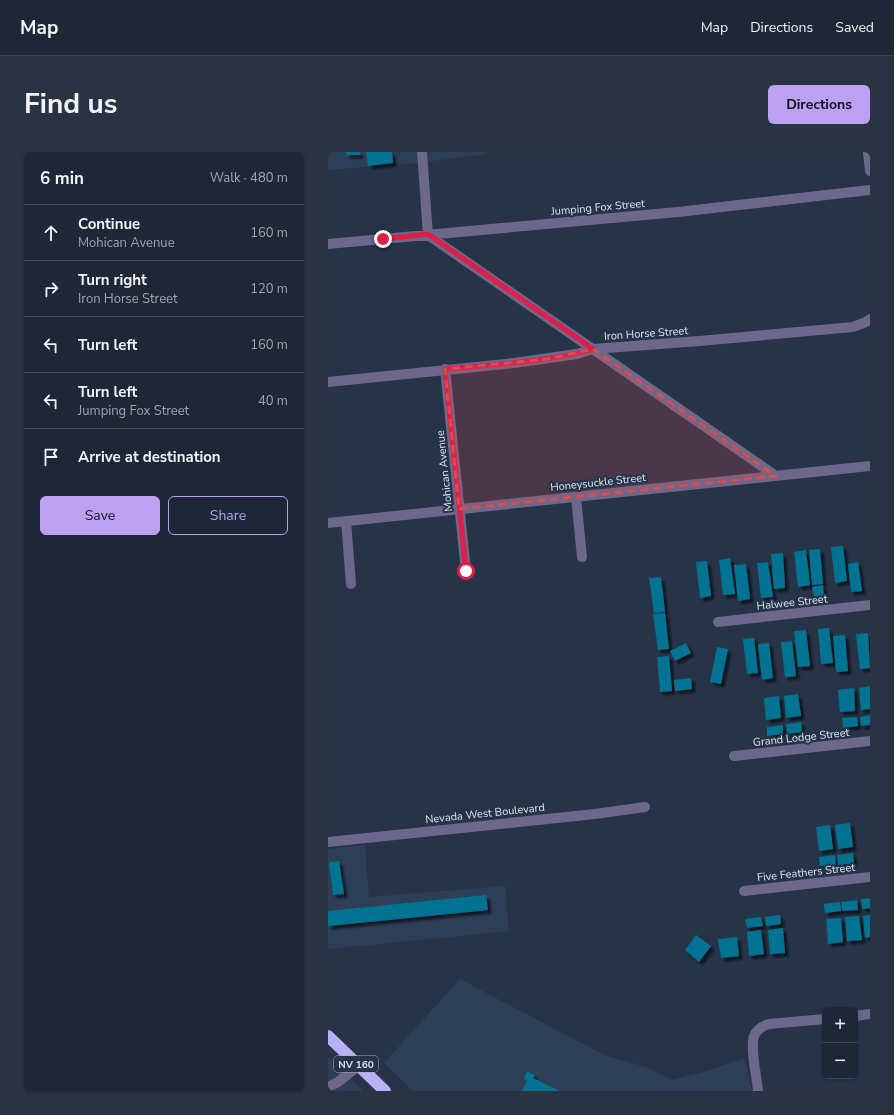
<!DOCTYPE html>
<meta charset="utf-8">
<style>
:root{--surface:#1d2736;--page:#2a3342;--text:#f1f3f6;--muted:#a0a5ad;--line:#3b4451;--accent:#bca0f2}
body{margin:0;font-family:"Nunito Sans",sans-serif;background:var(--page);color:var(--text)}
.controls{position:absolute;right:12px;bottom:12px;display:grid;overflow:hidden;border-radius:6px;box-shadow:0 1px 3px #0004}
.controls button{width:36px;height:36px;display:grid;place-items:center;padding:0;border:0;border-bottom:1px solid var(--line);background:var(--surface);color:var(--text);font:20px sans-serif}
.stop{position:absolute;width:12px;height:12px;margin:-9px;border:3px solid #e11d48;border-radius:50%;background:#fff}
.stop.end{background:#e11d48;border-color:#fff;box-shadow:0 1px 4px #0008}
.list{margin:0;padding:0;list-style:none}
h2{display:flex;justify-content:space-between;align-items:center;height:52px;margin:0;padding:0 16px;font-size:17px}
h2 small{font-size:13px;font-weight:400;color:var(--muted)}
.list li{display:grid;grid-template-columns:26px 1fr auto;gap:12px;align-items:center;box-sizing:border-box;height:56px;padding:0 16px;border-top:1px solid var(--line)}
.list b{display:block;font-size:15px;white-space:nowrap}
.list p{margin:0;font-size:13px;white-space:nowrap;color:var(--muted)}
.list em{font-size:13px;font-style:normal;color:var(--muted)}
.actions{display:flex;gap:8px;padding:12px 16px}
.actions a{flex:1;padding:9px 0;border:1px solid var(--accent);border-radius:6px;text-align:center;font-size:14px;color:var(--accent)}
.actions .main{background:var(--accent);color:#111}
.icon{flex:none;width:22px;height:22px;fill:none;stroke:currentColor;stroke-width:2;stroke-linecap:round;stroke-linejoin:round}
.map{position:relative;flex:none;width:542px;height:939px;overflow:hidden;border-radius:6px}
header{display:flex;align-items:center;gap:24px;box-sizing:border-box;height:56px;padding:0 20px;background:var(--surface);border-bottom:1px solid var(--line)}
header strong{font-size:19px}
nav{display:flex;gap:22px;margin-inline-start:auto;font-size:14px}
.intro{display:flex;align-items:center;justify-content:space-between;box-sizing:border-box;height:96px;padding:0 24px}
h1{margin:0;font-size:28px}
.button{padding:10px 18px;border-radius:6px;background:var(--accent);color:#111;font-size:14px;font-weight:700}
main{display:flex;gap:24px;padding:0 24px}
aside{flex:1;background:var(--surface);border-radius:6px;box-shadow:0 1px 3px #0004}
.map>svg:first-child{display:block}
.built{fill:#2d3e57}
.building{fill:#007292;filter:url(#shadow)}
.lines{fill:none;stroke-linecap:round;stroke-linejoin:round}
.minor{stroke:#6c678b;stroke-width:10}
.highway{stroke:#b9b0f5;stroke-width:12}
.route{stroke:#e11d48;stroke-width:5}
.marked{fill:#d74d50;fill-opacity:0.2;stroke:#d74d50;stroke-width:3;stroke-dasharray:8 5;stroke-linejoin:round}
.labels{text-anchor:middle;stroke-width:4;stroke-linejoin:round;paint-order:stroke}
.shield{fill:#273448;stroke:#a4aebe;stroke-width:1}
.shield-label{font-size:10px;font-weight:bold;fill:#dae3f0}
.street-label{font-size:11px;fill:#dae3f0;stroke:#273448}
</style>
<header>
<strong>Map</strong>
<nav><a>Map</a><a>Directions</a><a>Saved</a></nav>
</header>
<div class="intro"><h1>Find us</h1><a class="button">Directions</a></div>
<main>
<aside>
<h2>6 min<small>Walk · 480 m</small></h2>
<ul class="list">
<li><svg class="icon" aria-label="ahead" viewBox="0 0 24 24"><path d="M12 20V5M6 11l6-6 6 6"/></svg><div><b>Continue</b><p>Mohican Avenue</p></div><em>160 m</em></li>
<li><svg class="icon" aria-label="right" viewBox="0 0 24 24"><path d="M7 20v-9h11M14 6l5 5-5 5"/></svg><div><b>Turn right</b><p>Iron Horse Street</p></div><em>120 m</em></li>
<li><svg class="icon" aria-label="left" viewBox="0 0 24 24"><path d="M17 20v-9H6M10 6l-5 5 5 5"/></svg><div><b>Turn left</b></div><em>160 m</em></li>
<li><svg class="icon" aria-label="left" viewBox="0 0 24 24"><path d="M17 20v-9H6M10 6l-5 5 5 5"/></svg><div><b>Turn left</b><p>Jumping Fox Street</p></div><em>40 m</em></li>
<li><svg class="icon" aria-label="arrive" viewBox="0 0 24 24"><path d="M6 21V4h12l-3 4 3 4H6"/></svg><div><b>Arrive at destination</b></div></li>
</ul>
<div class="actions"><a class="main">Save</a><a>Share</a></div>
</aside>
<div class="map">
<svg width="542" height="939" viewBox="0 0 542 939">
<defs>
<filter id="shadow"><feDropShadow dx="3.5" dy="3.5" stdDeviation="1" flood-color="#0009"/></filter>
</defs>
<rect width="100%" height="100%" fill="#273448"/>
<!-- built -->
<path class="built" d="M0 0H159V2L89 11 0 18Z
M37 693 41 745 177 734 181 779 0 797V697Z
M132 827 276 903 321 916 343 928 379 919 416 906 424 939H85L56 911Z
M0 905 35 939H0Z"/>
<!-- building -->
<path class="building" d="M18 0H32V3H18Z
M38 0H64L65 11 40 14Z
M515 394 519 429 507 431 503 395Z
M492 397 495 432 484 433 481 398Z
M478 398 482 433 470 435 466 400Z
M455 401 457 436 446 437 443 402Z
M402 406 407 442 395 443 391 408Z
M379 409 383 444 372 446 368 410Z
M440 410 445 445 433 446 429 411Z
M530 410 534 439 523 440 520 412Z
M418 412 422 447 410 449 406 413Z
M333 425 337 460 326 461 321 426Z
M495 433 496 444 486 445 484 435Z
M337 461 341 497 330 498 325 462Z
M501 476 505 511 493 512 490 477Z
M478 478 482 514 470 515 466 479Z
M540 481 542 516 532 517 528 482Z
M517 483 520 519 508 520 505 484Z
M426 486 430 521 419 522 415 487Z
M464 489 468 524 457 525 453 490Z
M358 491 363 501 347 509 342 499Z
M441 491 445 526 434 528 430 492Z
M389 495 400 497 393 532 382 530Z
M341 504 344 539 332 540 329 505Z
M363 526 364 537 347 539 346 528Z
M542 534V557L533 558 531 536Z
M526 536 527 559 512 560 510 538Z
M470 542 473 564 458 566 456 544Z
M451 544 453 566 438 568 436 546Z
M542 563V573L533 574 532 565Z
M529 565 530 574 515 576 514 566Z
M473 570 474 580 459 582 458 572Z
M455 573V582L439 584V575Z
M522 671 525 695 510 697 507 673Z
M502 673 505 697 491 699 488 675Z
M525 701 526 711 510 713 509 703Z
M507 703 508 713 492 714 491 705Z
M11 709 16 742 5 743 1 710Z
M158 743 160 758 0 774V759Z
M542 746V756L534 757 533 747Z
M529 748 530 758 514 759 513 750Z
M512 750 513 759 497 761 496 752Z
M452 763 453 772 438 774 437 765Z
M542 763V785L537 786 535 764Z
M531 764 534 788 519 789 517 765Z
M433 765 435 774 419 776 417 767Z
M513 766 515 790 500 792 498 767Z
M455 776 457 801 442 802 440 778Z
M433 778 436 802 421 804 419 780Z
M368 783 383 794 371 810 357 798Z
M409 785 411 804 393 806 390 787Z
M199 919 207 923 205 926 232 939H194L199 928 196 927Z"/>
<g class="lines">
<!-- minor -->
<path class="minor" d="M94 0 100 83 448 324
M540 0 542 19
M0 92 350 60 542 38
M117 217 138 419
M0 230 186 211 249 202 265 197 372 189 525 175 538 170 542 167
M248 345 254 405
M18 369 23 432
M0 371 542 314
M390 470 542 453
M406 604 542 589
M0 690 267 662 317 655
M416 739 542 725
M527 864 542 862
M0 935 10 930 30 914
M430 939C429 926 422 896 426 884 429 877 434 874 441 872L497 867"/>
<!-- highway -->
<path class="highway" d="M0 884 57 939"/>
</g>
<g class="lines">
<!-- route -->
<path class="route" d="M55 87 100 82 265 197C247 203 229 205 210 208 179 212 148 215 117 217L138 419"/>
</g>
<!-- marked area -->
<path class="marked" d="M265 197 448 324 131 357 117 217 220 207Z"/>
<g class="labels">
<!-- shield labels -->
<rect class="shield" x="6" y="904" width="44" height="16" rx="3"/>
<g class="shield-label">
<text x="28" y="916">NV 160</text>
</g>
<!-- street labels -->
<g class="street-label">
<text transform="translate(270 55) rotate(-5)" y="4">Jumping Fox Street</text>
<text transform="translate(318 181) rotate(-4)" y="4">Iron Horse Street</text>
<text transform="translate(116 319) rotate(-96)" y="4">Mohican Avenue</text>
<text transform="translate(270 330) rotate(-6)" y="4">Honeysuckle Street</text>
<text transform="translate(464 450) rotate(-6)" y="4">Halwee Street</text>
<text transform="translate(473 585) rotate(-6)" y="4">Grand Lodge Street</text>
<text transform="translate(157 661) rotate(-6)" y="4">Nevada West Boulevard</text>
<text transform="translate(478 720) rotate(-6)" y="4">Five Feathers Street</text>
</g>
</g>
</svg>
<div class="controls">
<button>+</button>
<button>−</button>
</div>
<div class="stop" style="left:138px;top:419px"></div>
<div class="stop end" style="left:55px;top:87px"></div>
</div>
</main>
